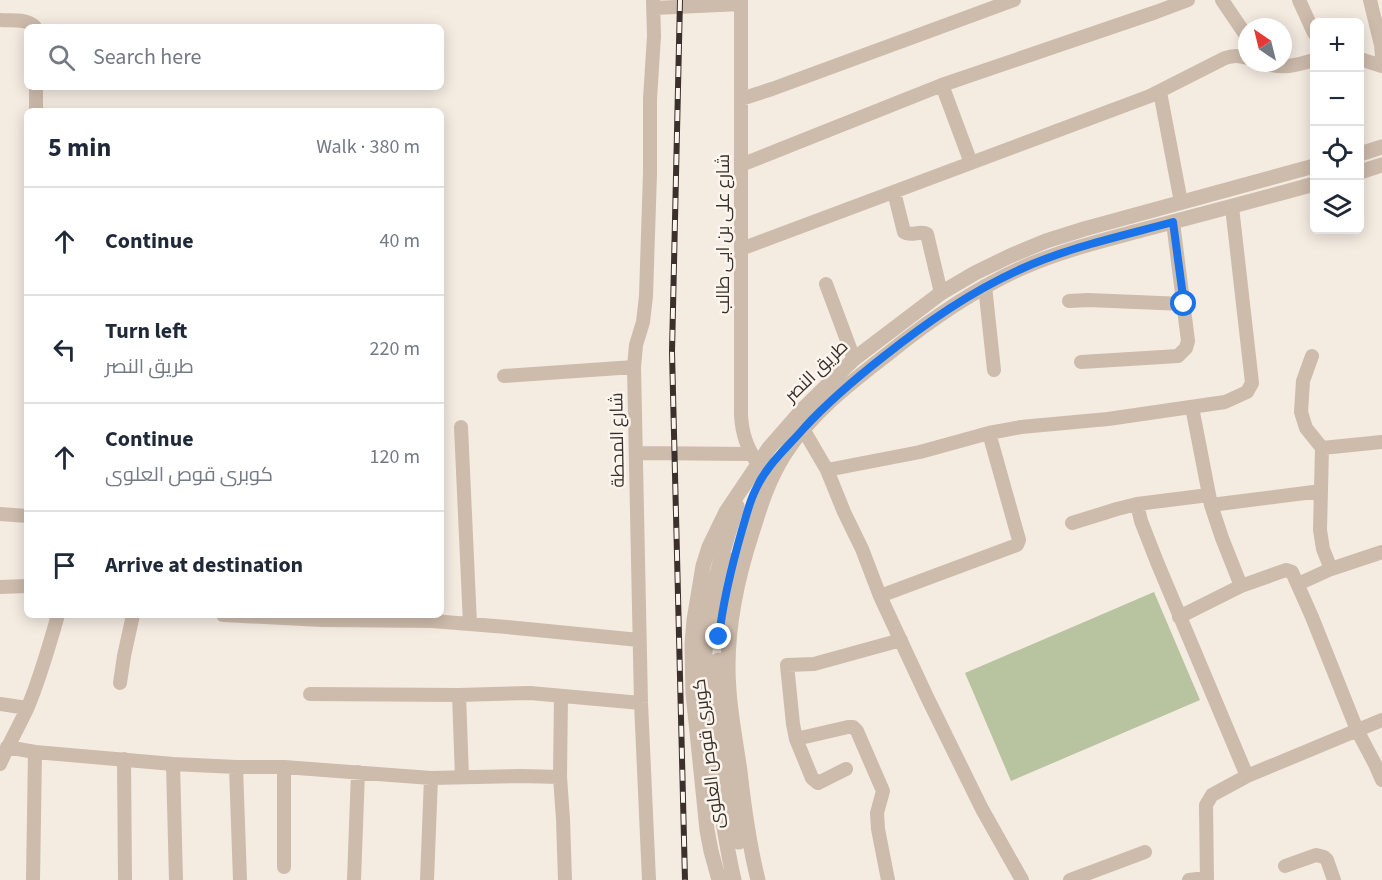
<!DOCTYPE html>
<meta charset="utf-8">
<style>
:root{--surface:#fff;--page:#f6f6f7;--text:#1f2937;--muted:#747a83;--line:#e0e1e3}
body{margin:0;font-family:"Source Sans 3",Cairo,sans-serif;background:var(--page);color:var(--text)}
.controls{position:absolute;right:18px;top:18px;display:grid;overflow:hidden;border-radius:9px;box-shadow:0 3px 15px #0003}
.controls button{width:54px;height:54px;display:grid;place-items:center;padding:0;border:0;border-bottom:2px solid var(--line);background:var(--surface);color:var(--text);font:30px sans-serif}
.compass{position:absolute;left:1238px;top:18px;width:54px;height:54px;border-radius:50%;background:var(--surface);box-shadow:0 3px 15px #0003;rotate:325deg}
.stop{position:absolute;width:18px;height:18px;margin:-14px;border:4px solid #1a73e8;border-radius:50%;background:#fff}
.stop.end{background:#1a73e8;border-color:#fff;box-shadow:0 2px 6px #0008}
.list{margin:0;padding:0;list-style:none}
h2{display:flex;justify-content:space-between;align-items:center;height:78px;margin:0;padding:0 24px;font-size:26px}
h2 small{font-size:20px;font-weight:400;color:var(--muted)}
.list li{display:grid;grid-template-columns:39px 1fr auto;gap:18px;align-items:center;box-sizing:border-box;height:108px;padding:0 24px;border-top:2px solid var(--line)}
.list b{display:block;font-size:22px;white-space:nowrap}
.list p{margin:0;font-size:20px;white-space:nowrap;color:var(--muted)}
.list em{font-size:20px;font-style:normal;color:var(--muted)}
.icon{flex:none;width:33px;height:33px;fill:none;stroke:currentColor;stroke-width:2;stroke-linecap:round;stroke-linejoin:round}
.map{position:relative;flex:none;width:1382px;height:880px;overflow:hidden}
.search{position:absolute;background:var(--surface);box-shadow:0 3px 15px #0003;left:24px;top:24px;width:420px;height:66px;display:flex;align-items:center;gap:15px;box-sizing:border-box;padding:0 21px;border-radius:9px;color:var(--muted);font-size:22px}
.panel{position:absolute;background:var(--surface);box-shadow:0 3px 15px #0003;left:24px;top:108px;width:420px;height:510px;border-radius:9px}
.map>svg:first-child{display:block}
.green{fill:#b8c4a0}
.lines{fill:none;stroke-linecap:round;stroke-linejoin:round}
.minor{stroke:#cdbbac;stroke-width:14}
.tertiary{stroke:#cdbbac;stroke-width:15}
.rail-casing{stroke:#3b302b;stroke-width:6}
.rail{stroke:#fbf5ee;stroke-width:4;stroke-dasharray:11;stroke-linecap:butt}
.route{stroke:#1a73e8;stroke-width:8}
.labels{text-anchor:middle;stroke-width:5;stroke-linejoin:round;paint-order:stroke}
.street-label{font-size:18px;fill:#3b302b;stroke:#fbf5ee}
</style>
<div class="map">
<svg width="1382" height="880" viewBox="0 0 1382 880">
<rect width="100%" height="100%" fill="#f4ebe1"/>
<!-- green -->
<path class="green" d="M1154 592 1200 700 1011 781 965 673Z"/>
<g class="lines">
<!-- minor -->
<path class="minor" d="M741 0V415C742 434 747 448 758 464
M1222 0 1247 37
M1299 0 1314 33
M1370 0 1381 45 1382 57
M654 8 741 4
M0 20C11 21 27 18 35 27
M1360 59 1382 66
M1262 63C1283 69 1294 66 1314 60
M942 85 971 163
M1160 92 1181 202
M741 99 772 89 1014 0
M36 111V87
M741 165 942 85 1156 12 1188 0
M894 192 904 232C911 237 920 230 927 234L941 293
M741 249 1150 96 1225 58C1233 55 1239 55 1247 58
M826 284 854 359
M985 286 994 370
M1069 301 1088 300 1184 304
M1312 356 1303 381 1301 412 1306 428 1322 448 1320 530 1323 549 1331 569 1382 552
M1081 362 1178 356 1186 348 1188 341 1173 222
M504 376 634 367
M1192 407 1211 505 1222 538 1241 586
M461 427 470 624
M803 429 827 470 844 512 862 549 880 596 927 697 982 809 1022 880
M1322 448 1382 442
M636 453 751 454
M827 470 920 452 989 433 1021 427 1108 419 1225 402 1247 392 1252 383 1232 207
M1137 504 1209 495
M1211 505 1321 491
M0 514 27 516
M1072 523 1117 509 1137 504 1141 521 1157 562 1247 776
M1298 584 1331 569
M0 587 27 586
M880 596 1017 545 1019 540 989 433
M223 615 322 620 432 621 507 627 639 640
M1179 617 1241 586 1286 570 1292 572 1312 617 1357 730 1375 764 1382 780
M120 683 124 656 133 615
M310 694 459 695 530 693 641 703
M459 695 462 777
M561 696 560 777 563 819 565 880
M0 704 27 708
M796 739 812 778 818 783 846 769
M7 747 35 752 173 764 236 767H284L431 778 521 776 560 777
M124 759 125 880
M0 764C8 745 18 728 27 709 40 679 49 646 58 615
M173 764 176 880
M236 767 240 880
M1285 866 1316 855 1324 857 1327 860 1334 880
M284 867V767
M33 880 35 752
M354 880 358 772
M427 880 431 778
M649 880 641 703 634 367 636 345 643 322 646 296 650 173V99L654 36 653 0
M888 880 878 829 877 813 883 791 857 731 853 727H848L796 739 793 724 787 665 814 664 901 640
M1070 880 1145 852
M1189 880 1206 878
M1207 880 1206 805 1212 795 1247 776 1382 720"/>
<!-- tertiary -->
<path class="tertiary" d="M1360 154 1382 147
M1360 172 1382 165
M719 633 722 609 733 560
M718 660 719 692 722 719 739 842
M719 880 711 851 707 830 693 693 692 644 694 620 703 566 709 547 726 512 769 448 804 408 854 359 941 293 975 273 1010 256 1046 241 1084 229 1314 166
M734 880C725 841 720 802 714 763 709 720 702 678 706 635 710 590 724 548 737 506
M758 880C749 844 744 808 740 771 735 737 728 702 728 667 728 621 738 576 752 533 761 504 768 481 784 455 811 413 850 383 889 353 930 320 973 290 1022 268 1060 251 1101 241 1142 230 1199 215 1257 200 1314 184"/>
<defs>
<path id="rail" d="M680 0 672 352 685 880"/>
</defs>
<!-- rail casing -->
<use href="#rail" class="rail-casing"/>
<!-- rail -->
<use href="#rail" class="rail"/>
</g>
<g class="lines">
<!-- route -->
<path class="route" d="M719 637C723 600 732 565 742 530 746 517 749 503 755 491 766 465 787 448 805 427 829 401 855 379 883 357 926 323 970 292 1021 269 1069 247 1122 236 1173 222L1184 304"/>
</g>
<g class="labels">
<!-- street labels -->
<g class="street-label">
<text transform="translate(723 234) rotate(-90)" y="6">شارع على بن ابى طالب</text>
<text transform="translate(816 371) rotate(-44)" y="6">طريق النصر</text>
<text transform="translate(617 440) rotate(-91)" y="6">شارع المحطة</text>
<text transform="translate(708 754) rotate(-97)" y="6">كوبرى قوص العلوى</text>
</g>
</g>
</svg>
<div class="controls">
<button>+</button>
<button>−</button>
<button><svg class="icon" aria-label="locate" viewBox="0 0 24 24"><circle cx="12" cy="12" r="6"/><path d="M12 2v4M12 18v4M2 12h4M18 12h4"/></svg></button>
<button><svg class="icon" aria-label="layers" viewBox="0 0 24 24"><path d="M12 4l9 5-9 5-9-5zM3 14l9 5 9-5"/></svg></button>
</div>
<svg class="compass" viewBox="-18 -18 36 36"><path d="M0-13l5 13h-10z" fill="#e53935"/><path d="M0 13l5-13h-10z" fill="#747a83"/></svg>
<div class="stop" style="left:1184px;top:304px"></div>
<div class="stop end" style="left:719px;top:637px"></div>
<div class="search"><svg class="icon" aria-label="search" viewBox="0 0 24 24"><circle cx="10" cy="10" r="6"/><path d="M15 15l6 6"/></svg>Search here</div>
<section class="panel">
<h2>5 min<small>Walk · 380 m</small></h2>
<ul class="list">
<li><svg class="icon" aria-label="ahead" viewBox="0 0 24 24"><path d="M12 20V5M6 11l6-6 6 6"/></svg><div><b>Continue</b></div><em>40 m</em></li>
<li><svg class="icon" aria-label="left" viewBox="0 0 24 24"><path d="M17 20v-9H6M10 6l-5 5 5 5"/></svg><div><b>Turn left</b><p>طريق النصر</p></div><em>220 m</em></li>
<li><svg class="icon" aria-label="ahead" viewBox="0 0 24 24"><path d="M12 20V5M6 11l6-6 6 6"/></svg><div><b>Continue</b><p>كوبرى قوص العلوى</p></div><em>120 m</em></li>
<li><svg class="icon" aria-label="arrive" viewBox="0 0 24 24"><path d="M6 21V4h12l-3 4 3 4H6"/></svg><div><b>Arrive at destination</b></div></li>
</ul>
</section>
</div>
